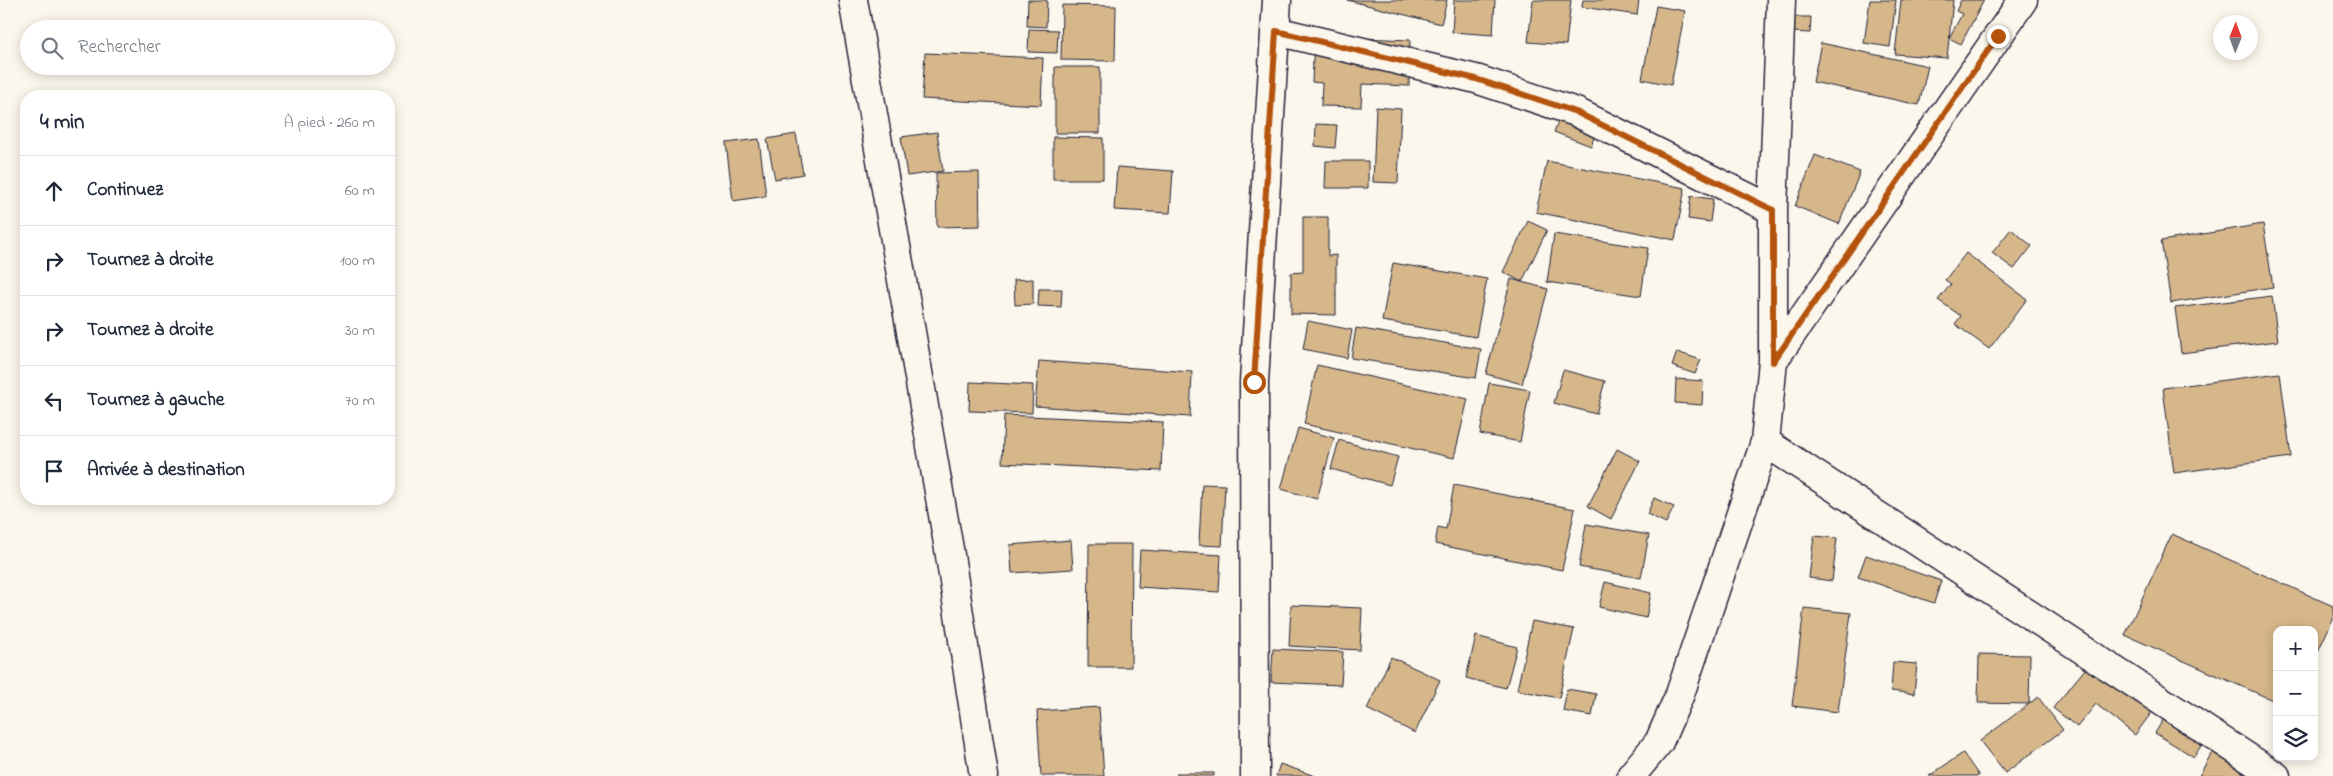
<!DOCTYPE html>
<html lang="fr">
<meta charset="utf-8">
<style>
:root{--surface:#fff;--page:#f2f2f3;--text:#1f2937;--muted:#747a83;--line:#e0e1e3}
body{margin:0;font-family:"Indie Flower",sans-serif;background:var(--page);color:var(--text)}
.controls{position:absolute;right:15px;bottom:15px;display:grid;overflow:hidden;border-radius:10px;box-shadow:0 2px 12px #0003}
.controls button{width:45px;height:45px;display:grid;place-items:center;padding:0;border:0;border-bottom:1px solid var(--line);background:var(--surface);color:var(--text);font:25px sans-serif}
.compass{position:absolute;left:2213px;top:15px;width:45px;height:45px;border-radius:50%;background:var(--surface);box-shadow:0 2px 12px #0003;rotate:1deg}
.stop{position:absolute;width:15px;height:15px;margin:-11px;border:4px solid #b45309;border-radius:50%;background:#fff}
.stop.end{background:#b45309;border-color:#fff;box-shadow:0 1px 5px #0008}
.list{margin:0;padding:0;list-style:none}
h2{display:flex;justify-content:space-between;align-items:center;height:65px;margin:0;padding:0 20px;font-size:21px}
h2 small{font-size:16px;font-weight:400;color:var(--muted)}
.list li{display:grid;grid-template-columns:32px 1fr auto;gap:15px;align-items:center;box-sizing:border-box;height:70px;padding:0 20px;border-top:1px solid var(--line)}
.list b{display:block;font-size:19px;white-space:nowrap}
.list em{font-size:16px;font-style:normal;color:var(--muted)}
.icon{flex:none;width:28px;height:28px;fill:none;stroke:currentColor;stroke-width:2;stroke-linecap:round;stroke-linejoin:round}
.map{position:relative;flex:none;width:2333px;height:776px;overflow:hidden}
.search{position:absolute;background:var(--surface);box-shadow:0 2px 12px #0003;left:20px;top:20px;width:375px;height:55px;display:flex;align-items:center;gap:12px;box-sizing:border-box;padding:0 18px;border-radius:28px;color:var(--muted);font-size:19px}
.panel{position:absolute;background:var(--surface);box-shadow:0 2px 12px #0003;left:20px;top:90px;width:375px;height:415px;border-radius:20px}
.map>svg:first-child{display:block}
.building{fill:#d6b78a;stroke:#22223b}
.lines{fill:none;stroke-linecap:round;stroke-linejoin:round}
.minor-casing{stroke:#22223b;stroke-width:31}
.minor{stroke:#fbf7ec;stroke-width:28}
.route{stroke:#b45309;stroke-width:6}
</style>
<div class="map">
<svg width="2333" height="776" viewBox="0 0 2333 776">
<rect width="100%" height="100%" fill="#fbf7ec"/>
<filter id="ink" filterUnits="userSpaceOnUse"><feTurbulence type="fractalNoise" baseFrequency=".02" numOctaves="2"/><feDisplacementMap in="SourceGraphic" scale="10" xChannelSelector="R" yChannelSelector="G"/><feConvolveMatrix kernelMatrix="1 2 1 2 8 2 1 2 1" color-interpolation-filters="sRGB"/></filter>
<g filter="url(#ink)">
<!-- building -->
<path class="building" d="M1028 0H1047L1046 27 1027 26Z
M1347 0H1447L1441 24Z
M1454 0H1495L1493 35 1452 32Z
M1533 0H1571L1566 45 1528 42Z
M1583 0H1639L1637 15 1582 7Z
M1870 0H1896L1890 47 1864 43Z
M1901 0H1953L1947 58 1895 54Z
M1961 0H1984L1961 44 1949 38 1962 14 1956 11Z
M1062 5 1116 6 1115 61 1061 60Z
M1656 6 1685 11 1671 85 1642 79Z
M1792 17H1811L1810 33 1791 32Z
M1029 29 1058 30 1057 53 1028 52Z
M1314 36 1410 40 1409 86 1362 84 1361 107 1321 106 1322 83 1312 82Z
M1821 43 1928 66 1919 105 1813 82Z
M925 53 1043 58 1041 105 922 99Z
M1055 67H1100V133H1055Z
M1376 107 1401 109 1398 183 1373 182Z
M1563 109 1599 123 1591 146 1554 132Z
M1316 124 1337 125 1335 148 1315 146Z
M937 132 943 171 907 176 901 137Z
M796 134 803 174 775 179 767 139Z
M1053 137 1103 138V179H1053Z
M759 139 766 196 733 201 726 143Z
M1815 155 1860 172 1839 224 1795 206Z
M1326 161H1368V188H1325Z
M1547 161 1685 188 1675 240 1536 212Z
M1117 167 1173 171 1170 213 1114 210Z
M979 172 980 226 937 227 936 173Z
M1691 196 1713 199 1710 222 1688 219Z
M1303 217H1328V256L1336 255V315L1291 314V273L1303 272Z
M1528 221 1547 230 1522 282 1503 272Z
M2263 224 2273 287 2171 303 2161 241Z
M2011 229 2032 246 2014 269 1992 253Z
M1554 234 1648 248 1641 296 1547 282Z
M1966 253 2027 299 1989 349 1955 324 1961 316 1938 300 1951 284 1945 280Z
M1393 263 1487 279 1476 337 1382 321Z
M1033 279V304L1015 305 1014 280Z
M1511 279 1548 289 1522 384 1486 374Z
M1039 289H1062L1061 307 1038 306Z
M2272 296 2278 341 2181 353 2175 308Z
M1308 321 1352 330 1347 358 1303 349Z
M1356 328 1481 349 1476 378 1351 358Z
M1677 352 1701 360 1695 374 1672 366Z
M1039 361 1192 372 1190 417 1035 406Z
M1317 365 1468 399 1454 458 1304 424Z
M1563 370 1605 381 1596 414 1554 403Z
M2280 373 2291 457 2174 473 2163 388Z
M1676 379 1703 381 1702 405 1675 403Z
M970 382 1033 385 1032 413 969 411Z
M1489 383 1530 390 1520 442 1480 434Z
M1004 415 1163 422 1161 471 1002 463Z
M1298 428 1334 438 1317 499 1281 489Z
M1339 440 1398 457 1390 485 1331 469Z
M1617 449 1640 461 1611 519 1588 506Z
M1202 484 1225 485 1222 546 1199 545Z
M1454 485 1575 509 1562 570 1435 544 1438 527 1446 529Z
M1654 498 1674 507 1666 523 1647 514Z
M1586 524 1649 535 1641 578 1579 567Z
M2172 534 2333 606V619L2314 660V630H2277V702L2125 635Z
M1814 536 1837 538 1832 581 1809 578Z
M1071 540 1073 569 1012 573 1010 545Z
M1089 544H1132L1131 667H1088Z
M1140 550 1221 555 1219 592 1138 587Z
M1866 555 1941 581 1934 603 1858 577Z
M1605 582 1651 593 1646 618 1599 607Z
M1291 605 1362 608 1360 650 1289 646Z
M1804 608 1851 613 1838 712 1792 706Z
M1532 621 1574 629 1559 698 1517 690Z
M1476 636 1517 647 1506 688 1466 678Z
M1273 649 1343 652 1341 685 1271 682Z
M1979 654 2030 655 2029 704 1978 703Z
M1391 657 1440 680 1415 733 1367 709Z
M1893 662 1917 664 1914 694 1891 691Z
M2090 663 2152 712 2135 735 2096 704 2077 727 2053 708Z
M1567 689 1596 694 1592 716 1563 711Z
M2038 697 2063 730 2005 773 1980 741Z
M1099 707 1104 776H1041L1037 711Z
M2165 717 2204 741 2194 757 2155 733Z
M2216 745 2250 763 2243 776H2199Z
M1963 753 1979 776H1929Z
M1280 764 1315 776H1276Z
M1177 773H1214V776H1177Z"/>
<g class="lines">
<defs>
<path id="minor" d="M853 0 949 549 984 776
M1276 31 1476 79 1576 112 1773 210
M1773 361 2023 0
M1765 442 2276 776
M1255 776 1254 382 1277 0
M1631 776 1659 742 1680 694 1765 442 1773 361V210L1781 0"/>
</defs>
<!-- minor casing -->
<use href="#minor" class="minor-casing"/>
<!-- minor -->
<use href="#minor" class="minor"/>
</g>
</g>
<g class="lines" filter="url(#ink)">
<!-- route -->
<path class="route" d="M1254 382 1276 31 1476 79 1576 112 1773 210V362L1998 36"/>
</g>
</svg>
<div class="controls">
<button>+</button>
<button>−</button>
<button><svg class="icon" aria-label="layers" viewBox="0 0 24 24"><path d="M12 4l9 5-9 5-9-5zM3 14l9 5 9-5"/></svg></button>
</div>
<svg class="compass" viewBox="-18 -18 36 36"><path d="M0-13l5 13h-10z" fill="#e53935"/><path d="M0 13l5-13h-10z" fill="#747a83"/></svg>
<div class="stop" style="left:1254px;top:382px"></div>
<div class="stop end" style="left:1998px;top:36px"></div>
<div class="search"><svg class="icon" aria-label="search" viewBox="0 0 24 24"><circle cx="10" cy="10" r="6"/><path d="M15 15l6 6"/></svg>Rechercher</div>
<section class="panel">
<h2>4 min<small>À pied · 260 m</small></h2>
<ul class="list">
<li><svg class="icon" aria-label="ahead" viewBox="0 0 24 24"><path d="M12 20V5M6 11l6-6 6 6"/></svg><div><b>Continuez</b></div><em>60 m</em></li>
<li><svg class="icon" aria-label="right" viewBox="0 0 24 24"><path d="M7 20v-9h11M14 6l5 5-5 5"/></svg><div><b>Tournez à droite</b></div><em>100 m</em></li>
<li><svg class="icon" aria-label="right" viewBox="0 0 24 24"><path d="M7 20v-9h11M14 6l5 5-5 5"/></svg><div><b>Tournez à droite</b></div><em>30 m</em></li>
<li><svg class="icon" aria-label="left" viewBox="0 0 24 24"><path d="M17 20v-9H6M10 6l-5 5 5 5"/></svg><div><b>Tournez à gauche</b></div><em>70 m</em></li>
<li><svg class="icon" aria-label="arrive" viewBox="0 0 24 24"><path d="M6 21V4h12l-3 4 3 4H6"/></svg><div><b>Arrivée à destination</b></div></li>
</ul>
</section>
</div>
